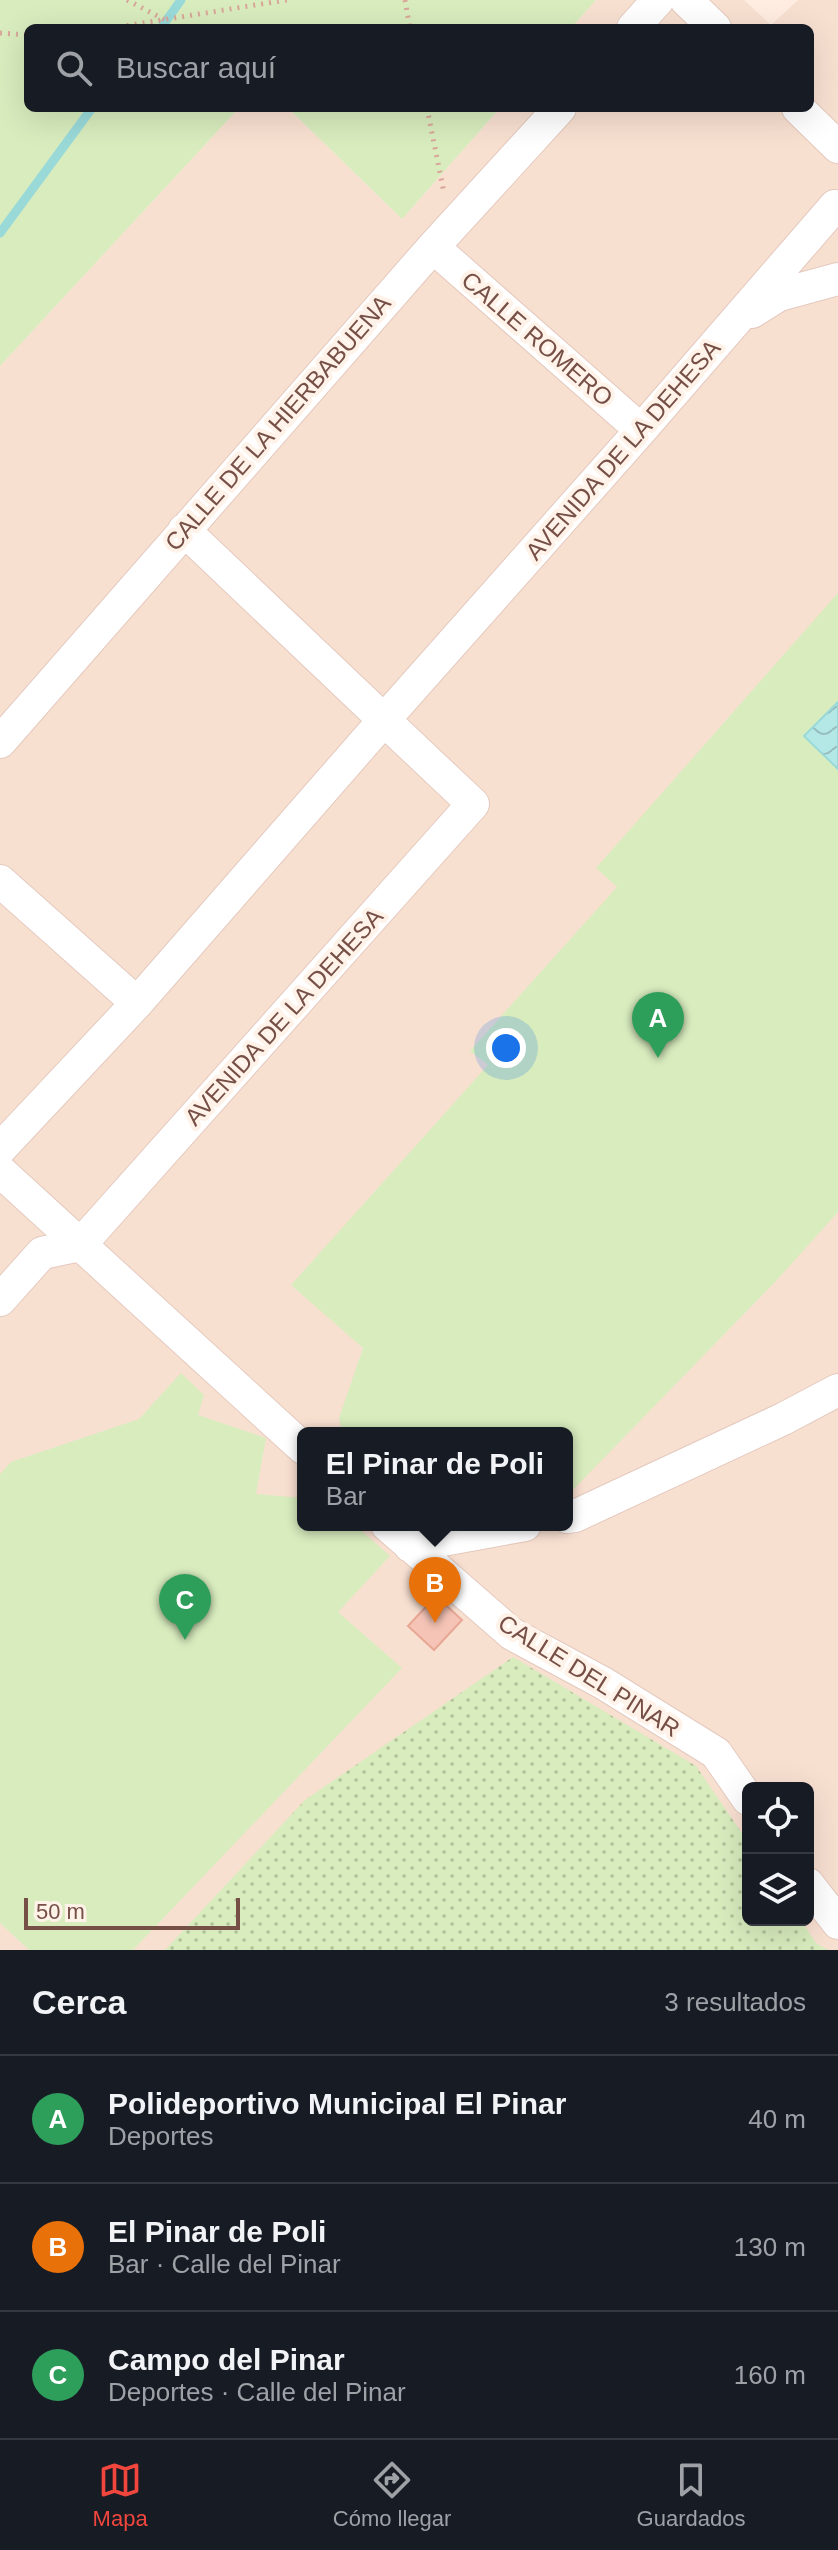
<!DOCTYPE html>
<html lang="es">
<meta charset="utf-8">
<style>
:root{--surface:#171b24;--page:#20242c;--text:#f1f3f6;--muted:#9ea1a6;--line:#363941;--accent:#f0463d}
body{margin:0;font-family:Helvetica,sans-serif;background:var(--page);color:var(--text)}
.controls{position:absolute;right:24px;bottom:24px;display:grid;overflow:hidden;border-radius:12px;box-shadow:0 8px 32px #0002}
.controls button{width:72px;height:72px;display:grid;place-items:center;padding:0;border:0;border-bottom:2px solid var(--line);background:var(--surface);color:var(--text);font:40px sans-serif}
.scale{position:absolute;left:24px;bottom:20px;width:216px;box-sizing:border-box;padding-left:8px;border:4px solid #764f46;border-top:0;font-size:22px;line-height:28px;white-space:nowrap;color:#764f46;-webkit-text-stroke:6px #fff2e8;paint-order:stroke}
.you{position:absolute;left:506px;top:1048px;width:28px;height:28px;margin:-20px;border:6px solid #fff;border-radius:50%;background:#1a73e8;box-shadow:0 0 0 12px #1a73e833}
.badge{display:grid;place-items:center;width:52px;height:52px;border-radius:50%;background:var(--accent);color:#fff;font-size:26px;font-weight:700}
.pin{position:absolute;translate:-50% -66px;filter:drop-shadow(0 2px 4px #0008)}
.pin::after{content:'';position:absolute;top:42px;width:28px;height:24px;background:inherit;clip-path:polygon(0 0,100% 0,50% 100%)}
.popup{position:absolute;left:297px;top:1427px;width:276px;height:104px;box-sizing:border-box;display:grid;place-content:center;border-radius:12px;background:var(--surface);filter:drop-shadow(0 2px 6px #0005);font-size:26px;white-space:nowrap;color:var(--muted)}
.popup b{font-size:30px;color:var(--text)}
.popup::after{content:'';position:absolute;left:50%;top:100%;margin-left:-16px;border:16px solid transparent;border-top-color:var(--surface)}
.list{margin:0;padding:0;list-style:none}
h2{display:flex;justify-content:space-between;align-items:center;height:104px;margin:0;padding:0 32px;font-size:34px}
h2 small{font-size:26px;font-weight:400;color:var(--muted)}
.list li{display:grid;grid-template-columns:52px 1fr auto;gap:24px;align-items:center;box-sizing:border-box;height:128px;padding:0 32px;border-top:2px solid var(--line)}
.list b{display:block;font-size:30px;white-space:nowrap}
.list p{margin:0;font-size:26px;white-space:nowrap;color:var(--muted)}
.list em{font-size:26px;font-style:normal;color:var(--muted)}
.icon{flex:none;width:44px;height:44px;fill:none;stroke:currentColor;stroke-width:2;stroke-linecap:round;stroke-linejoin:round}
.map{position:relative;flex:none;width:838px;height:1950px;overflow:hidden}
.search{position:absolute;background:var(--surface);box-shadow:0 8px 32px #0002;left:24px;right:24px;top:24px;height:88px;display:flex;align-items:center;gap:20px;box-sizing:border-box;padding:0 28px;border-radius:12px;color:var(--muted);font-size:30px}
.sheet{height:488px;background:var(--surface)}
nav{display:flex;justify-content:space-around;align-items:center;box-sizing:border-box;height:112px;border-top:2px solid var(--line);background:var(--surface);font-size:22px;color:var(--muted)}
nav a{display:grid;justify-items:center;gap:4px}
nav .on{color:var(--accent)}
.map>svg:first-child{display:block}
.residential{fill:#f8e0d1;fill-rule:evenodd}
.grass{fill:#d8ecbe}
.park{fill:url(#park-dots)}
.water{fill:url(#water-waves);stroke:#99dad9;stroke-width:2}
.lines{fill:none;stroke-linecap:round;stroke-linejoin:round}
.stream{stroke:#99dad9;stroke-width:9}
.building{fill:#f5c4b6;stroke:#e8a795;stroke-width:2}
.street-casing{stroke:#e4c9be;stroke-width:34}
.path{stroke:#d9a799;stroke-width:5;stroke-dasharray:2 6;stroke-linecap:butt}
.street{stroke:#fff;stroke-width:32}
.labels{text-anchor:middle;stroke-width:8;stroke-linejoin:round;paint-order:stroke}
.street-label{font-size:24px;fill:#764f46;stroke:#fff2e8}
</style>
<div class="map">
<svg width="838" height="1950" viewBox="0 0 838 1950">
<defs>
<pattern id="park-dots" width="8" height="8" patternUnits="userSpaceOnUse" patternTransform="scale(2)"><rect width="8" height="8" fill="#d8ecbe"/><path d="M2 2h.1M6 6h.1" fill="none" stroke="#b4c29c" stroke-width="1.8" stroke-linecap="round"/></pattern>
<pattern id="water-waves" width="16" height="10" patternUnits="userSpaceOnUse" patternTransform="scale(2)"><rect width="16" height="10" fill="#b4e8e7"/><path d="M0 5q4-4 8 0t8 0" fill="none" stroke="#97bebd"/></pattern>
</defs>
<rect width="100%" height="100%" fill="#feede0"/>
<!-- residential -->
<path class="residential" d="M596 0H744L771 25 798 0H838V1950H0V366L239 108H288L402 219 500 108H810V28H571ZM303 1433H567V1525H303ZM748 1788H808V1920H748Z"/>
<!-- grass -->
<path class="grass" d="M0 0H596L571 28H28V108H239L0 366Z
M288 108H500L402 219Z
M838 593V1212L776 1281 567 1496V1433H342L339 1418 363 1348 291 1285 488 1065 470 1051 617 887 596 868Z
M181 1373 204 1395 198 1415 266 1438 256 1494 303 1498V1525H355L390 1556 338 1612 402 1668 133 1950H29L0 1923V1474L11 1462 139 1419Z"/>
<!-- park -->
<path class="park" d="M513 1657 696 1766 748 1842V1920H801L816 1943 828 1950H165L305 1800Z"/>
<!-- water -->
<path class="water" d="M838 702V769L804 736Z"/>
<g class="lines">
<!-- stream -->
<path class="stream" d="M161 28 181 0
M0 233 92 108"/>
</g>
<!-- building -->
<path class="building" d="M436 1596 462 1620 434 1650 408 1626Z"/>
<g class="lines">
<defs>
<path id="street" d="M686 0 715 28
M633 28 658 0
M798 108 838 147
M433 247 641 430
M752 312 779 295 838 279
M0 742 433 247 560 108
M0 881 137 1003
M0 1149 137 1003 384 720 184 530
M0 1171 303 1448
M0 1300 42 1253 80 1245 473 804 384 720 641 430 835 206
M567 1517 575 1516 783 1419 838 1390
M387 1525 512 1634 603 1683 716 1753 748 1799
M410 1546 525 1525
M808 1884 838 1923"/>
</defs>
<!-- street casing -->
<use href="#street" class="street-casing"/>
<!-- path -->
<path class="path" d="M127 0 165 20
M405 0 410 28
M111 28 287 0
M0 33 28 35
M427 108 444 193"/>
<!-- street -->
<use href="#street" class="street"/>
</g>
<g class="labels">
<!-- street labels -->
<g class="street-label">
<text transform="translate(537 339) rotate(41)" y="8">CALLE ROMERO</text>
<text transform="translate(278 423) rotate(-49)" y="8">CALLE DE LA HIERBABUENA</text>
<text transform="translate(623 450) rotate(-49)" y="8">AVENIDA DE LA DEHESA</text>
<text transform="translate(284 1017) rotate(-48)" y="8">AVENIDA DE LA DEHESA</text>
<text transform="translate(589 1676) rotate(32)" y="8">CALLE DEL PINAR</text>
</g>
</g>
</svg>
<div class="controls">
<button><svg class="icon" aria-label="locate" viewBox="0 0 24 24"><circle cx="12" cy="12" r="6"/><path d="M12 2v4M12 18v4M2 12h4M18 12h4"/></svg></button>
<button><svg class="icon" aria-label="layers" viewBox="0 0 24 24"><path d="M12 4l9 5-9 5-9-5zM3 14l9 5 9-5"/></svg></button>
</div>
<div class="scale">50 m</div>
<div class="you"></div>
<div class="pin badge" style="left:658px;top:1058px;background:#2e9e5b">A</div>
<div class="pin badge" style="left:435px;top:1623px;background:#e8710a">B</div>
<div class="popup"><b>El Pinar de Poli</b>Bar</div>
<div class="pin badge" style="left:185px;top:1640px;background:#2e9e5b">C</div>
<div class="search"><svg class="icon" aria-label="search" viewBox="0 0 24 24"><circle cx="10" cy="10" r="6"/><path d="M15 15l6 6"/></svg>Buscar aquí</div>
</div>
<section class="sheet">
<h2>Cerca<small>3 resultados</small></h2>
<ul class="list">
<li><span class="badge" style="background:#2e9e5b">A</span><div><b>Polideportivo Municipal El Pinar</b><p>Deportes</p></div><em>40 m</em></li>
<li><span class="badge" style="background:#e8710a">B</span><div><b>El Pinar de Poli</b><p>Bar · Calle del Pinar</p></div><em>130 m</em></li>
<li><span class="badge" style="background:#2e9e5b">C</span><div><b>Campo del Pinar</b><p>Deportes · Calle del Pinar</p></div><em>160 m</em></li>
</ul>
</section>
<nav>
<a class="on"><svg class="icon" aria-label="map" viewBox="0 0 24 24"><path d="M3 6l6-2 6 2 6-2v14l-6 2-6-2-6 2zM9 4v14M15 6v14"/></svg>Mapa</a>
<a><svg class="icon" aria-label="directions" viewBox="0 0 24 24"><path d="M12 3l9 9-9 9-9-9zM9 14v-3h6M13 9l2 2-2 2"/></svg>Cómo llegar</a>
<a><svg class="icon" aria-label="saved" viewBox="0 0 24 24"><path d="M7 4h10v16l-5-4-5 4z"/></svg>Guardados</a>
</nav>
